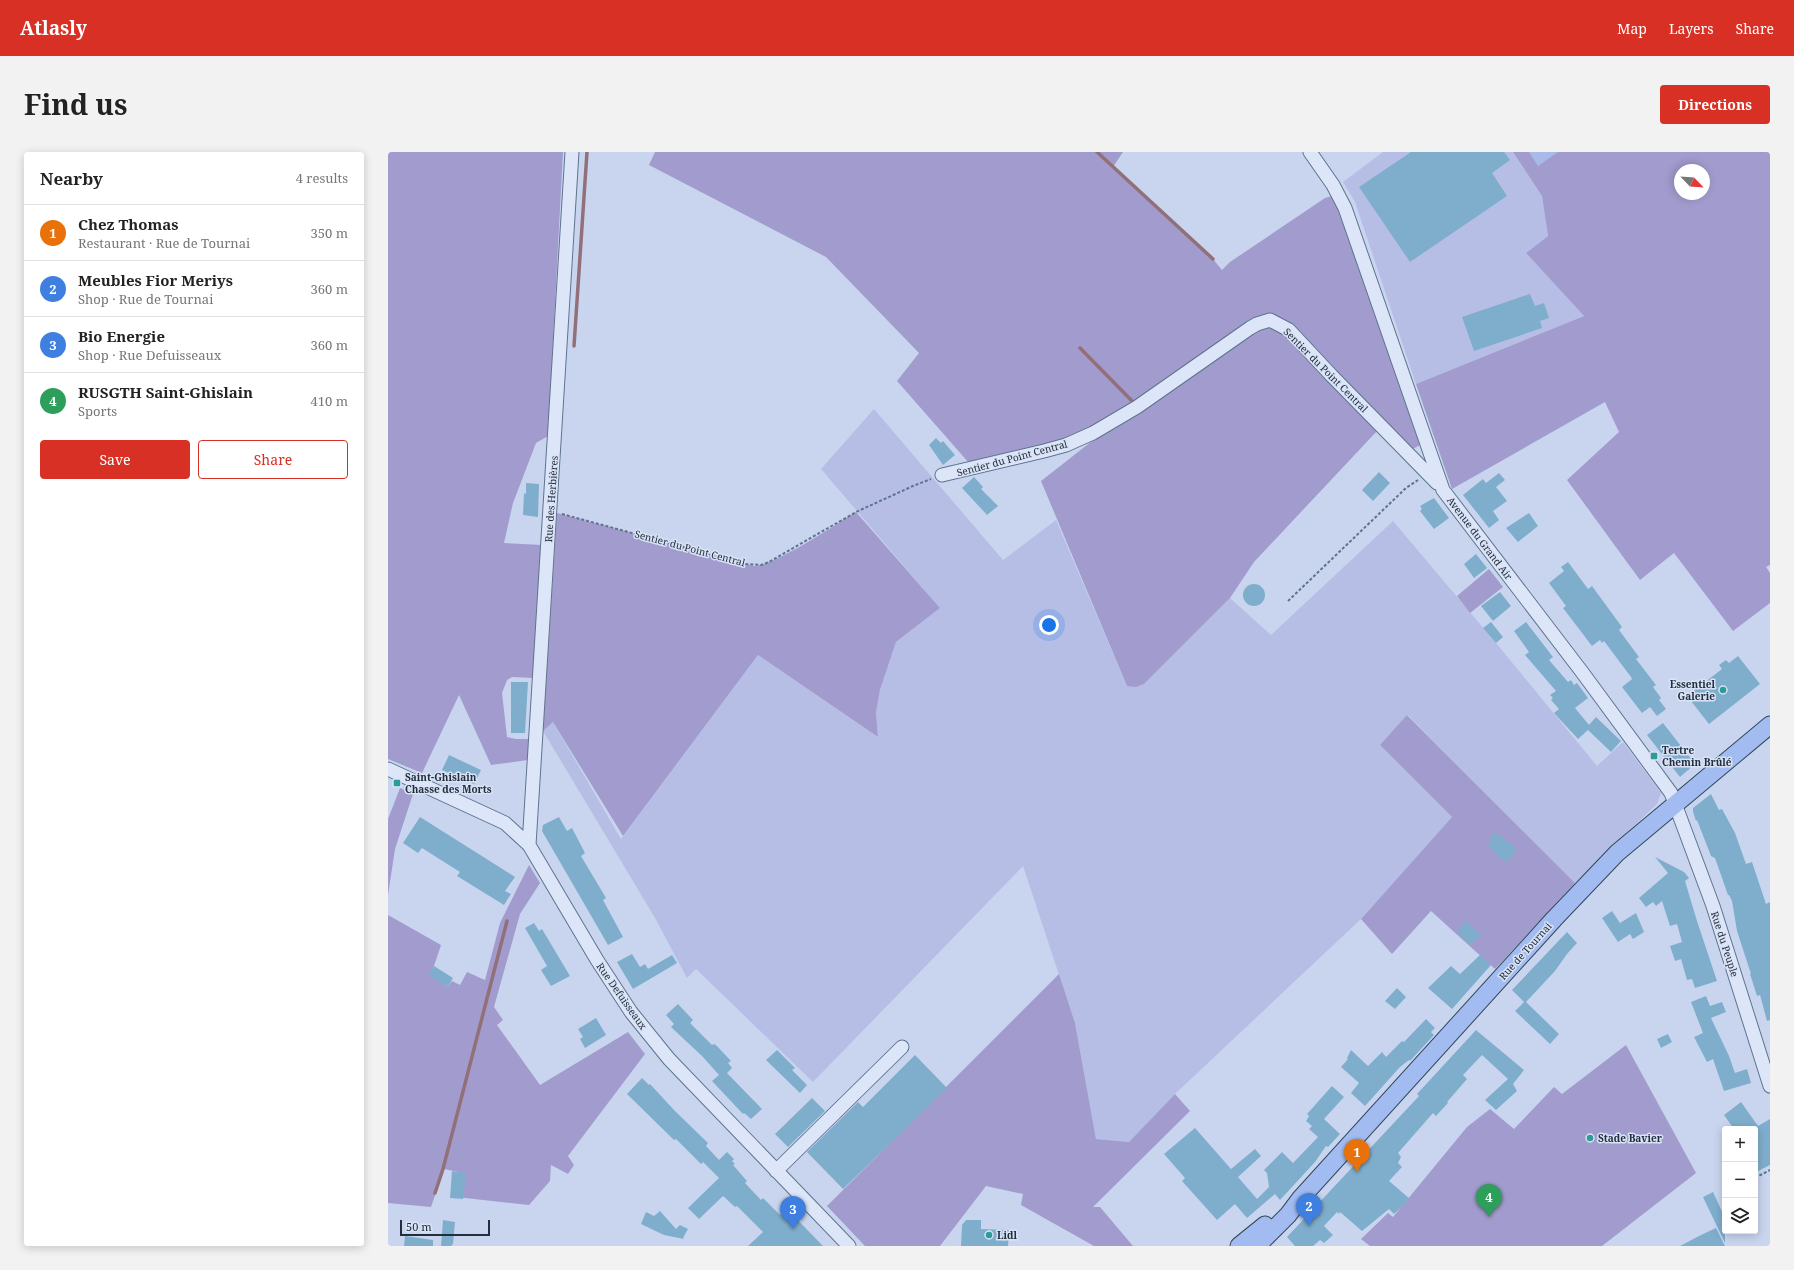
<!DOCTYPE html>
<meta charset="utf-8">
<style>
:root{--surface:#fff;--page:#f2f2f2;--text:#222;--muted:#767676;--line:#e0e0e0;--accent:#d93025}
body{margin:0;font-family:"Noto Serif",serif;background:var(--page);color:var(--text)}
.controls{position:absolute;right:12px;bottom:12px;display:grid;overflow:hidden;border-radius:4px;box-shadow:0 2px 10px #0003}
.controls button{width:36px;height:36px;display:grid;place-items:center;padding:0;border:0;border-bottom:1px solid var(--line);background:var(--surface);color:var(--text);font:20px sans-serif}
.compass{position:absolute;left:1286px;top:12px;width:36px;height:36px;border-radius:50%;background:var(--surface);box-shadow:0 2px 10px #0003;rotate:115deg}
.scale{position:absolute;left:12px;bottom:10px;width:90px;box-sizing:border-box;padding-left:4px;border:2px solid #212f3c;border-top:0;font-size:11px;line-height:14px;white-space:nowrap;color:#212f3c;-webkit-text-stroke:3px #d9e2f6;paint-order:stroke}
.you{position:absolute;left:661px;top:473px;width:14px;height:14px;margin:-10px;border:3px solid #fff;border-radius:50%;background:#1a73e8;box-shadow:0 0 0 6px #1a73e833}
.badge{display:grid;place-items:center;width:26px;height:26px;border-radius:50%;background:var(--accent);color:#fff;font-size:13px;font-weight:700}
.pin{position:absolute;translate:-50% -33px;filter:drop-shadow(0 1px 2px #0008)}
.pin::after{content:'';position:absolute;top:21px;width:14px;height:12px;background:inherit;clip-path:polygon(0 0,100% 0,50% 100%)}
.list{margin:0;padding:0;list-style:none}
h2{display:flex;justify-content:space-between;align-items:center;height:52px;margin:0;padding:0 16px;font-size:17px}
h2 small{font-size:13px;font-weight:400;color:var(--muted)}
.list li{display:grid;grid-template-columns:26px 1fr auto;gap:12px;align-items:center;box-sizing:border-box;height:56px;padding:0 16px;border-top:1px solid var(--line)}
.list b{display:block;font-size:15px;white-space:nowrap}
.list p{margin:0;font-size:13px;white-space:nowrap;color:var(--muted)}
.list em{font-size:13px;font-style:normal;color:var(--muted)}
.actions{display:flex;gap:8px;padding:12px 16px}
.actions a{flex:1;padding:9px 0;border:1px solid var(--accent);border-radius:4px;text-align:center;font-size:14px;color:var(--accent)}
.actions .main{background:var(--accent);color:#fff}
.icon{flex:none;width:22px;height:22px;fill:none;stroke:currentColor;stroke-width:2;stroke-linecap:round;stroke-linejoin:round}
.map{position:relative;flex:none;width:1382px;height:1094px;overflow:hidden;border-radius:4px}
header{display:flex;align-items:center;gap:24px;box-sizing:border-box;height:56px;padding:0 20px;background:var(--accent);color:#fff}
header strong{font-size:19px}
nav{display:flex;gap:22px;margin-inline-start:auto;font-size:14px}
.intro{display:flex;align-items:center;justify-content:space-between;box-sizing:border-box;height:96px;padding:0 24px}
h1{margin:0;font-size:28px}
.button{padding:10px 18px;border-radius:4px;background:var(--accent);color:#fff;font-size:14px;font-weight:700}
main{display:flex;gap:24px;padding:0 24px}
aside{flex:1;background:var(--surface);border-radius:4px;box-shadow:0 2px 10px #0003}
.map>svg:first-child{display:block}
.farmland{fill:#b6bee5}
.green{fill:#a19ccd;fill-rule:evenodd}
.sand{fill:#a7baea}
.lines{fill:none;stroke-linecap:round;stroke-linejoin:round}
.stream{stroke:#927079;stroke-width:3.5}
.building{fill:#7faecd}
.minor-casing{stroke:#5d748c;stroke-width:15}
.major-casing{stroke:#31475a;stroke-width:19}
.path{stroke:#5d748c;stroke-width:2;stroke-dasharray:3 2;stroke-linecap:butt}
.minor{stroke:#dde6f9;stroke-width:13}
.major{stroke:#a2bcf1;stroke-width:17}
.poi-dot{fill:#2d9b98;stroke:#d9e2f6;stroke-width:1.5}
.labels{text-anchor:middle;stroke-width:3;stroke-linejoin:round;paint-order:stroke}
.street-label{font-size:10px;fill:#212f3c;stroke:#d9e2f6}
.poi-label{font-size:10px;font-weight:bold;fill:#212f3c;stroke:#d9e2f6;text-anchor:start}
</style>
<header>
<strong>Atlasly</strong>
<nav><a>Map</a><a>Layers</a><a>Share</a></nav>
</header>
<div class="intro"><h1>Find us</h1><a class="button">Directions</a></div>
<main>
<aside>
<h2>Nearby<small>4 results</small></h2>
<ul class="list">
<li><span class="badge" style="background:#e8710a">1</span><div><b>Chez Thomas</b><p>Restaurant · Rue de Tournai</p></div><em>350 m</em></li>
<li><span class="badge" style="background:#3f7fe0">2</span><div><b>Meubles Fior Meriys</b><p>Shop · Rue de Tournai</p></div><em>360 m</em></li>
<li><span class="badge" style="background:#3f7fe0">3</span><div><b>Bio Energie</b><p>Shop · Rue Defuisseaux</p></div><em>360 m</em></li>
<li><span class="badge" style="background:#2e9e5b">4</span><div><b>RUSGTH Saint-Ghislain</b><p>Sports</p></div><em>410 m</em></li>
</ul>
<div class="actions"><a class="main">Save</a><a>Share</a></div>
</aside>
<div class="map">
<svg width="1382" height="1094" viewBox="0 0 1382 1094">
<rect width="100%" height="100%" fill="#c9d5ef"/>
<!-- farmland -->
<path class="farmland" d="M995 0H1125L1154 44 1160 84 1138 101 1196 164 1028 232 967 50 955 30Z
M486 257 615 408 668 368 739 534 756 532 842 446 883 483 1005 369 1108 491 1209 614 1235 590 1273 641 1269 652 1187 731 1020 563 992 593 1064 665 973 767 787 942 741 990 708 987 687 871 635 714 425 930 308 817 299 826 267 766 155 579 165 570 233 687 370 503 490 585 488 561 492 538 508 490 552 456 433 317Z"/>
<!-- green -->
<path class="green" d="M0 0H175L160 284 148 291 125 351 116 391 154 393 145 526 124 525 119 528 114 541 119 585 128 587H141L140 608 103 613 71 543 34 621 0 607Z
M267 0H735L725 15 825 107 834 118 842 110 937 46 944 44 952 63 1034 292 1023 298 884 165 710 273 671 291 581 311 509 229 531 201 438 105 261 13Z
M1125 0H1382V413L1378 415 1382 421V451L1345 479 1286 401 1252 428 1179 328 1231 280 1217 250 1064 337 1028 232 1196 164 1138 101 1160 84 1154 44ZM1292 18H1316V42H1292Z
M874 173 888 174 990 278 866 410 842 446 756 532 748 535 739 534 653 329 722 275Z
M468 360 552 456 508 490 492 538 488 561 490 585 370 503 235 684 165 570 155 579 169 361 366 414C390 412 445 374 468 360Z
M1101 417 1115 435 1082 461 1069 444Z
M1019 563 1187 731 1107 817 1043 759 1004 802 973 767 1064 665 992 593Z
M12 636 25 642 7 697 0 743V667Z
M141 713 152 731 132 762 106 855 115 868 109 873 152 933 240 880 257 902 180 1004 186 1013 180 1022 163 1013 162 1029 141 1053 68 1045 71 1020 56 1017 43 1055 0 1051V763L53 793 46 814 41 823 60 835 64 829 72 833 79 820 97 828 112 771Z
M671 822 687 871 708 987 741 990 787 942 802 959 705 1055H712L745 1094H706L633 1053 635 1042 598 1034 552 1094H477L439 1054Z
M1238 893 1308 1021 1214 1094H982L973 1087 1000 1061 1005 1065 1079 975 1102 957 1126 977 1166 935 1174 942Z"/>
<!-- sand -->
<path class="sand" d="M1141 0H1170L1150 14Z"/>
<g class="lines">
<!-- stream -->
<path class="stream" d="M709 0 825 107
M186 194 199 0
M692 196 747 252
M47 1041 55 1017 119 769"/>
</g>
<!-- building -->
<path class="building" d="M1023 0H1116L1122 8 1104 21 1119 44 1022 110 971 35Z
M1142 142 1147 154 1156 151 1161 166 1152 169 1154 176 1086 199 1074 165Z
M548 286 553 291 555 289 567 303 555 313 541 293Z
M991 320 1002 331 985 349 974 338Z
M1111 321 1117 328 1108 335 1119 349 1105 359 1111 368 1101 376 1075 343 1095 327 1098 331Z
M586 325 595 335 593 337 610 354 599 363 574 336Z
M138 331 151 332 150 365 135 363 136 341 138 342Z
M1046 346 1061 366 1046 377 1032 359 1034 357 1032 354Z
M1141 361 1150 374 1130 390 1118 376Z
M1088 402 1099 416 1086 426 1076 412Z
M1180 410 1200 437 1204 434 1234 475 1231 478 1251 505 1248 507 1268 533 1265 535 1273 546 1271 548 1278 557 1269 564 1262 555 1254 561 1234 535 1244 527 1243 525 1216 489 1214 491 1212 488 1204 494 1175 456 1178 454 1161 431 1176 419 1173 415Z
M855 443a11 11 0 1 1 22 0a11 11 0 1 1-22 0Z
M1112 440 1123 454 1105 469 1093 454Z
M1103 470 1115 485 1108 491 1095 476Z
M1138 470 1165 505 1161 508 1180 530 1183 528 1186 533 1189 531 1200 546 1187 556 1201 573 1208 565 1233 589 1223 600 1200 578 1190 587 1166 561 1171 557 1163 548 1165 546 1162 543 1168 539 1137 503 1141 500 1126 479Z
M1350 504 1372 532 1321 572 1299 544 1334 517 1331 513 1338 508 1341 511Z
M123 530H140L137 581H123Z
M1275 571 1307 612 1292 625 1259 583Z
M61 603 93 618 86 632 54 618Z
M1323 642 1331 658 1334 657 1347 681 1358 712 1364 710 1378 752 1382 750V868L1379 869 1372 843 1369 844 1362 822H1363L1349 779 1344 749 1341 743H1340L1327 706 1323 704 1309 668 1308 669 1305 660V656Z
M32 665 127 725 117 739 123 742 116 753 69 724 72 720 34 696 30 701 15 691Z
M171 665 179 679 184 676 197 701 193 704 218 746 215 748 235 785 220 793 154 679 155 673Z
M1107 680 1129 697 1118 711 1100 694 1103 691 1101 689Z
M1267 705 1296 720 1301 726 1297 729 1309 769 1329 829 1307 836 1304 827 1299 828 1293 807 1287 809 1282 794 1294 790 1289 772 1282 774 1274 749 1268 754 1265 750 1258 755 1251 746 1280 721Z
M1224 759 1232 771 1248 761 1256 780 1245 787 1242 782 1230 790 1214 766Z
M1078 769 1093 783 1082 793 1069 779Z
M146 771 151 779 154 777 182 824 163 834 153 818 159 814 137 776Z
M1179 780 1189 791 1179 802 1167 819 1138 850 1171 882 1162 892 1127 859 1136 850 1124 838Z
M244 802 252 815 257 812 260 817 284 803 289 811 245 837 229 810Z
M1092 803 1103 813 1064 857 1040 836 1063 814 1072 822Z
M46 814 65 826 60 835 40 823Z
M1009 836 1018 845 1007 857 997 849Z
M1318 844 1322 854 1334 850 1338 860 1323 866 1341 904 1347 921 1359 917 1363 931 1336 939 1325 907 1319 910 1306 885 1315 881 1303 850Z
M290 852 305 868 302 871 324 893 326 892 329 894 343 909 340 911 344 916 339 921 374 957 363 967 356 961 355 962 324 929 331 923 315 905 283 875 286 872 278 863Z
M208 866 218 883 197 896 192 887 195 885 190 877Z
M1038 867 1047 876 1043 880 1046 883 1022 909 1021 908 1012 915 977 954 963 941 971 931 953 915 960 907 959 906 963 898 980 914 994 900 998 905 1014 889 1016 890Z
M1088 878 1136 918 1125 932 1129 939 1108 958 1097 948 1120 927 1094 903 1075 923 1079 927 1059 950 1060 951 1048 964 1045 961 1010 1001 1013 1005 1010 1011 1014 1015 1001 1029 1022 1047 1006 1062 1001 1057 974 1079 952 1060 951 1062 949 1060 936 1074 945 1083 936 1091 932 1088 925 1094H907L899 1085 1031 944 1029 942Z
M1280 882 1284 890 1273 896 1269 887Z
M389 898 407 916 404 918 419 933 412 941 378 908Z
M527 903 559 936 455 1037 419 1000 470 950 475 955Z
M254 926 261 933 262 932 287 959 320 991 318 994 331 1008 339 1000 346 1007 344 1009 347 1012 345 1013 359 1029 357 1031 373 1048 375 1046 392 1063 399 1057 435 1094H360L375 1080 349 1054 347 1055 335 1044 311 1067 300 1056 331 1026 315 1010 313 1012 288 987 286 988 239 942Z
M944 934 956 945 936 967 952 982 940 995 938 994 927 1010 892 1048 887 1042 859 1066 847 1052 829 1068 794 1029 797 1026 776 1002 807 976 843 1017 867 997 873 1004 850 1025 869 1047 881 1035 879 1021 876 1018 894 1000 905 1011 930 985 921 977 924 974 918 969 921 964 919 962Z
M424 946 437 959 400 995 387 982Z
M1353 950 1370 974 1382 967V1013L1370 1019 1367 1013V994L1370 993 1367 986V977H1346L1336 963Z
M64 1019 78 1021 75 1047 62 1046Z
M1325 1040 1337 1066V1091L1315 1045Z
M272 1059 288 1077 292 1073 300 1077 295 1086 296 1087 276 1083 253 1072 258 1060 266 1064Z
M55 1068 67 1070 65 1092 63 1094H53Z
M578 1068H593V1077L621 1078 620 1094H573L574 1073Z
M1328 1076 1337 1094H1292L1313 1083Z
M17 1084 45 1088V1094H16Z"/>
<g class="lines">
<defs>
<path id="minor" d="M922 0 945 33 957 56 1055 338 1194 520 1283 641 1325 754 1382 934
M554 323 656 299 678 293 705 281 749 255 862 176 869 172 882 168 901 178 944 224 1049 331
M0 617 117 671 141 693 209 808 243 860 281 907 461 1094
M141 693 184 0
M388 1019 514 895"/>
<path id="major" d="M851 1094 877 1073
M869 1094 900 1063 912 1047 1166 767 1229 701 1382 573"/>
</defs>
<!-- minor casing -->
<use href="#minor" class="minor-casing"/>
<!-- major casing -->
<use href="#major" class="major-casing"/>
<!-- path -->
<path class="path" d="M174 362 358 412 373 413 381 410 468 360 525 334 543 327
M900 449 1018 336 1030 328
M1367 1026 1382 1018
M1335 1049 1337 1044"/>
<!-- minor -->
<use href="#minor" class="minor"/>
<!-- major -->
<use href="#major" class="major"/>
</g>
<!-- markers -->
<g class="poi-dot">
<circle cx="1335" cy="538" r="4"/>
<rect x="1262" y="600" width="8" height="8" rx="2"/>
<rect x="5" y="627" width="8" height="8" rx="2"/>
<circle cx="1202" cy="986" r="4"/>
<circle cx="601" cy="1083" r="4"/>
</g>
<g class="labels">
<!-- street labels -->
<g class="street-label">
<text transform="translate(938 218) rotate(45)" y="4">Sentier du Point Central</text>
<text transform="translate(624 306) rotate(-15)" y="4">Sentier du Point Central</text>
<text transform="translate(163 347) rotate(-86)" y="4">Rue des Herbières</text>
<text transform="translate(1092 386) rotate(53)" y="4">Avenue du Grand Air</text>
<text transform="translate(302 396) rotate(15)" y="4">Sentier du Point Central</text>
<text transform="translate(1337 792) rotate(72)" y="4">Rue du Peuple</text>
<text transform="translate(1137 799) rotate(-48)" y="4">Rue de Tournai</text>
<text transform="translate(234 844) rotate(55)" y="4">Rue Defuisseaux</text>
</g>
<!-- poi labels -->
<g class="poi-label">
<text x="1327" y="536" text-anchor="end">Essentiel<tspan x="1327" dy="12">Galerie</tspan></text>
<text x="1274" y="602">Tertre<tspan x="1274" dy="12">Chemin Brûlé</tspan></text>
<text x="17" y="629">Saint-Ghislain<tspan x="17" dy="12">Chasse des Morts</tspan></text>
<text x="1210" y="990">Stade Bavier</text>
<text x="609" y="1087">Lidl</text>
</g>
</g>
</svg>
<div class="controls">
<button>+</button>
<button>−</button>
<button><svg class="icon" aria-label="layers" viewBox="0 0 24 24"><path d="M12 4l9 5-9 5-9-5zM3 14l9 5 9-5"/></svg></button>
</div>
<svg class="compass" viewBox="-18 -18 36 36"><path d="M0-13l5 13h-10z" fill="#e53935"/><path d="M0 13l5-13h-10z" fill="#767676"/></svg>
<div class="scale">50 m</div>
<div class="you"></div>
<div class="pin badge" style="left:969px;top:1020px;background:#e8710a">1</div>
<div class="pin badge" style="left:921px;top:1074px;background:#3f7fe0">2</div>
<div class="pin badge" style="left:405px;top:1077px;background:#3f7fe0">3</div>
<div class="pin badge" style="left:1101px;top:1065px;background:#2e9e5b">4</div>
</div>
</main>
